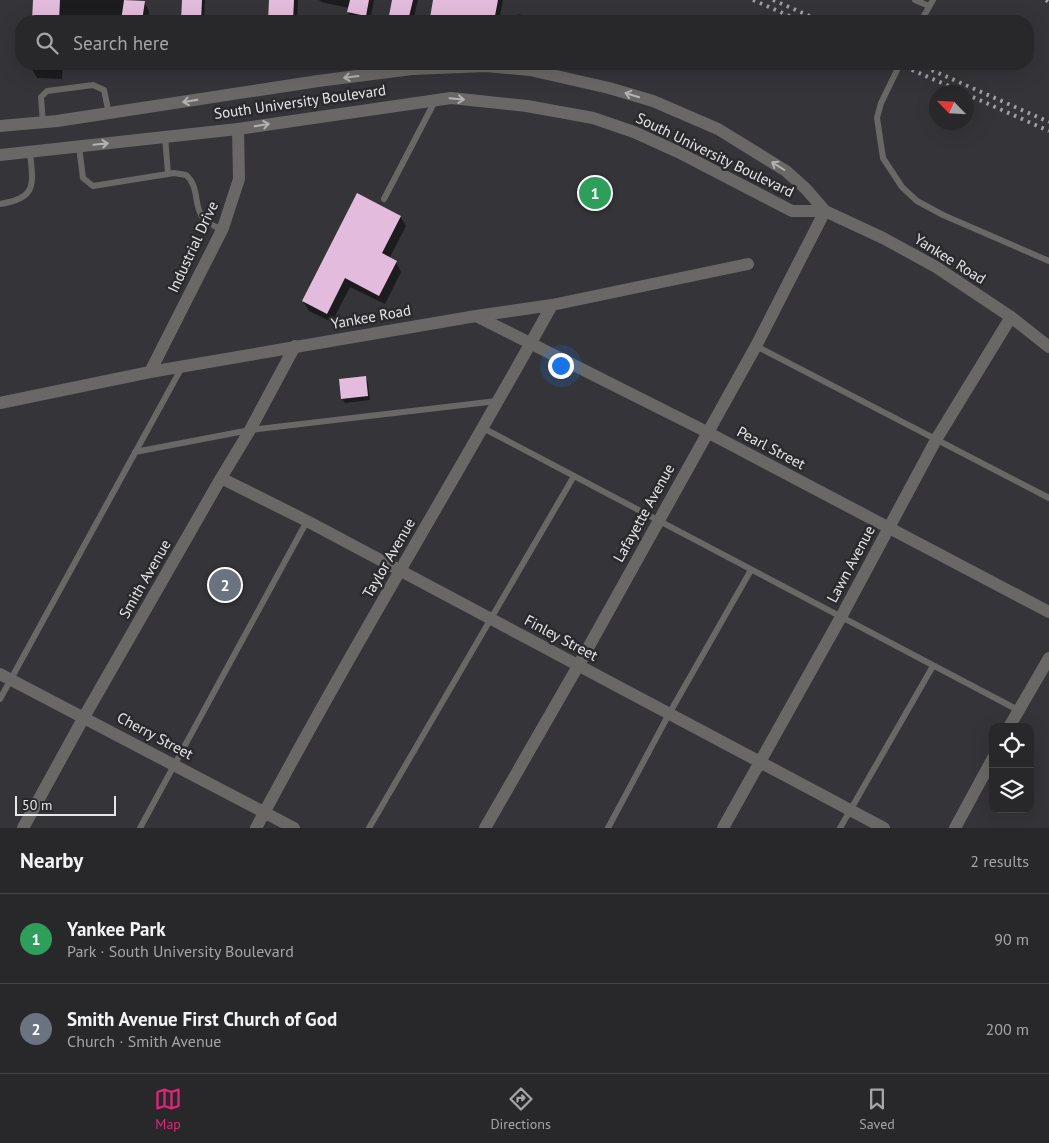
<!DOCTYPE html>
<meta charset="utf-8">
<style>
:root{--surface:#28272a;--page:#343336;--text:#f1f3f6;--muted:#a5a5a8;--line:#444447;--accent:#db2777}
body{margin:0;font-family:"PT Sans",sans-serif;background:var(--page);color:var(--text)}
.controls{position:absolute;right:15px;bottom:15px;display:grid;overflow:hidden;border-radius:10px;box-shadow:0 5px 20px #0002}
.controls button{width:45px;height:45px;display:grid;place-items:center;padding:0;border:0;border-bottom:1px solid var(--line);background:var(--surface);color:var(--text);font:25px sans-serif}
.compass{position:absolute;left:929px;top:85px;width:45px;height:45px;border-radius:50%;background:var(--surface);box-shadow:0 5px 20px #0002;rotate:295deg}
.scale{position:absolute;left:15px;bottom:12px;width:101px;box-sizing:border-box;padding-left:5px;border:2px solid #e6e5e8;border-top:0;font-size:14px;line-height:18px;white-space:nowrap;color:#e6e5e8;-webkit-text-stroke:4px #2a2a2d;paint-order:stroke}
.you{position:absolute;left:560px;top:365px;width:18px;height:18px;margin:-12px;border:4px solid #fff;border-radius:50%;background:#1a73e8;box-shadow:0 0 0 8px #1a73e833}
.badge{display:grid;place-items:center;width:32px;height:32px;border-radius:50%;background:var(--accent);color:#fff;font-size:16px;font-weight:700}
.pin{position:absolute;translate:-50% -50%;border:2px solid #fff;box-shadow:0 1px 5px #0006}
.list{margin:0;padding:0;list-style:none}
h2{display:flex;justify-content:space-between;align-items:center;height:65px;margin:0;padding:0 20px;font-size:21px}
h2 small{font-size:16px;font-weight:400;color:var(--muted)}
.list li{display:grid;grid-template-columns:32px 1fr auto;gap:15px;align-items:center;box-sizing:border-box;height:90px;padding:0 20px;border-top:1px solid var(--line)}
.list b{display:block;font-size:19px;white-space:nowrap}
.list p{margin:0;font-size:16px;white-space:nowrap;color:var(--muted)}
.list em{font-size:16px;font-style:normal;color:var(--muted)}
.icon{flex:none;width:28px;height:28px;fill:none;stroke:currentColor;stroke-width:2;stroke-linecap:round;stroke-linejoin:round}
.map{position:relative;flex:none;width:1049px;height:828px;overflow:hidden}
.search{position:absolute;background:var(--surface);box-shadow:0 5px 20px #0002;left:15px;right:15px;top:15px;height:55px;display:flex;align-items:center;gap:12px;box-sizing:border-box;padding:0 18px;border-radius:20px;color:var(--muted);font-size:19px}
.sheet{height:245px;background:var(--surface)}
nav{display:flex;justify-content:space-around;align-items:center;box-sizing:border-box;height:70px;border-top:1px solid var(--line);background:var(--surface);font-size:14px;color:var(--muted)}
nav a{display:grid;justify-items:center;gap:2px}
nav .on{color:var(--accent)}
.map>svg:first-child{display:block}
.shadow{fill:#0007}
.building{fill:#e3bbdc}
.lines{fill:none;stroke-linecap:round;stroke-linejoin:round}
.service{stroke:#6a6867;stroke-width:6}
.minor{stroke:#6a6867;stroke-width:12}
.tertiary{stroke:#6a6867;stroke-width:12}
.rail{stroke:#a09fa3;stroke-width:4;stroke-dasharray:2.5 5;stroke-linecap:butt}
.oneway{stroke:#b4b3b4}
.labels{text-anchor:middle;stroke-width:5;stroke-linejoin:round;paint-order:stroke}
.street-label{font-size:15px;fill:#e6e5e8;stroke:#2a2a2d}
</style>
<div class="map">
<svg width="1049" height="828" viewBox="0 0 1049 828">
<rect width="100%" height="100%" fill="#353438"/>
<!-- shadow -->
<path class="shadow" d="M34 0H128L144 2 149 11 148 21H122L123 18 64 16V21H34Z
M184 0H205L204 21H183Z
M271 0H298L297 21H270Z
M319 0H374L370 21 352 19 348 12 349 8 321 2Z
M393 0H418L413 21H389Z
M434 0H460L456 21H433L431 17Z
M477 0H503L499 21H472Z
M518 14 537 18 539 21H517Z
M32 64H63L62 79 37 78 32 69Z
M400 216 406 226 389 259 396 262 401 272 385 304 350 287 332 322 309 311 303 301Z
M365 377 368 382 370 400 345 403 342 398Z"/>
<!-- building -->
<path class="building" d="M33 0H60L59 21H32Z
M124 0 145 1 142 21H121Z
M182 0H202L201 21H181Z
M269 0H294L293 21H268Z
M350 0H369L366 16 347 12Z
M392 0H413L408 21H388Z
M433 0H498L494 21H449L430 18Z
M357 193 401 216 382 253 397 261 379 296 345 278 327 314 302 301Z
M366 376 368 396 341 399 339 379Z"/>
<g class="lines">
<!-- service -->
<path class="service" d="M915 0 929 6
M921 21 933 0
M900 64 881 103 877 118 883 158 902 187 917 201 943 215 1049 261
M43 123 41 97 47 91 93 85 104 90 109 114
M165 137 168 173
M79 147 83 178 93 186 174 173 186 175C200 186 193 209 205 220 209 224 217 227 222 230
M384 199 435 101
M0 204C38 198 33 184 30 152
M756 346 1049 498
M483 428 1018 710
M135 452 250 430 497 401
M0 699 182 367
M140 828 307 521
M369 828 574 476
M608 828 669 714 751 570
M840 828 933 666"/>
<!-- minor -->
<path class="minor" d="M476 316 707 432 1049 612
M150 372 223 228 239 179 238 129
M0 403 150 372 476 316 552 305 748 264
M221 478 307 521 884 828
M0 674 294 828
M1009 727 1049 658
M23 828 84 717 221 478 250 430 295 346
M256 828C350 651 455 480 552 305
M485 828 578 666 756 346 825 211
M723 828 841 617 937 438 1011 317
M955 828 993 758"/>
<!-- tertiary -->
<path class="tertiary" d="M0 126 57 121 318 81 412 69 486 66 530 70 609 88 653 101 718 129 786 171 806 189 825 211
M0 155 238 129 451 98 527 106 593 118 634 132 678 152 792 211H825L883 238 936 267 1011 317 1049 347"/>
<!-- rail -->
<path class="rail" d="M753 0 801 21
M773 0 821 21
M1046 0 1049 2
M898 64 963 92
M918 64 1049 122
M966 94 1049 131"/>
</g>
<!-- one-way arrows -->
<defs><path id="oneway-shaft" d="M-6 0H5M1.5-3L5.5 0L1.5 3" fill="none" stroke-width="1.6" stroke-linecap="round" stroke-linejoin="round" transform="scale(1.25)"/></defs>
<g class="oneway">
<use href="#oneway-shaft" transform="translate(351 77) rotate(173)"/>
<use href="#oneway-shaft" transform="translate(632 95) rotate(-163)"/>
<use href="#oneway-shaft" transform="translate(457 99) rotate(5)"/>
<use href="#oneway-shaft" transform="translate(190 101) rotate(171)"/>
<use href="#oneway-shaft" transform="translate(262 125) rotate(-9)"/>
<use href="#oneway-shaft" transform="translate(101 144) rotate(-6)"/>
<use href="#oneway-shaft" transform="translate(778 166) rotate(-148)"/>
</g>
<g class="labels">
<!-- street labels -->
<g class="street-label">
<text transform="translate(300 102) rotate(-8)" y="5">South University Boulevard</text>
<text transform="translate(715 155) rotate(26)" y="5">South University Boulevard</text>
<text transform="translate(193 247) rotate(-65)" y="5">Industrial Drive</text>
<text transform="translate(950 259) rotate(32)" y="5">Yankee Road</text>
<text transform="translate(371 317) rotate(-10)" y="5">Yankee Road</text>
<text transform="translate(771 448) rotate(28)" y="5">Pearl Street</text>
<text transform="translate(644 513) rotate(-61)" y="5">Lafayette Avenue</text>
<text transform="translate(389 558) rotate(-60)" y="5">Taylor Avenue</text>
<text transform="translate(851 564) rotate(-62)" y="5">Lawn Avenue</text>
<text transform="translate(145 579) rotate(-60)" y="5">Smith Avenue</text>
<text transform="translate(561 638) rotate(28)" y="5">Finley Street</text>
<text transform="translate(155 736) rotate(28)" y="5">Cherry Street</text>
</g>
</g>
</svg>
<div class="controls">
<button><svg class="icon" aria-label="locate" viewBox="0 0 24 24"><circle cx="12" cy="12" r="6"/><path d="M12 2v4M12 18v4M2 12h4M18 12h4"/></svg></button>
<button><svg class="icon" aria-label="layers" viewBox="0 0 24 24"><path d="M12 4l9 5-9 5-9-5zM3 14l9 5 9-5"/></svg></button>
</div>
<svg class="compass" viewBox="-18 -18 36 36"><path d="M0-13l5 13h-10z" fill="#e53935"/><path d="M0 13l5-13h-10z" fill="#a5a5a8"/></svg>
<div class="scale">50 m</div>
<div class="you"></div>
<div class="pin badge" style="left:595px;top:193px;background:#2e9e5b">1</div>
<div class="pin badge" style="left:225px;top:585px;background:#6b7280">2</div>
<div class="search"><svg class="icon" aria-label="search" viewBox="0 0 24 24"><circle cx="10" cy="10" r="6"/><path d="M15 15l6 6"/></svg>Search here</div>
</div>
<section class="sheet">
<h2>Nearby<small>2 results</small></h2>
<ul class="list">
<li><span class="badge" style="background:#2e9e5b">1</span><div><b>Yankee Park</b><p>Park · South University Boulevard</p></div><em>90 m</em></li>
<li><span class="badge" style="background:#6b7280">2</span><div><b>Smith Avenue First Church of God</b><p>Church · Smith Avenue</p></div><em>200 m</em></li>
</ul>
</section>
<nav>
<a class="on"><svg class="icon" aria-label="map" viewBox="0 0 24 24"><path d="M3 6l6-2 6 2 6-2v14l-6 2-6-2-6 2zM9 4v14M15 6v14"/></svg>Map</a>
<a><svg class="icon" aria-label="directions" viewBox="0 0 24 24"><path d="M12 3l9 9-9 9-9-9zM9 14v-3h6M13 9l2 2-2 2"/></svg>Directions</a>
<a><svg class="icon" aria-label="saved" viewBox="0 0 24 24"><path d="M7 4h10v16l-5-4-5 4z"/></svg>Saved</a>
</nav>
